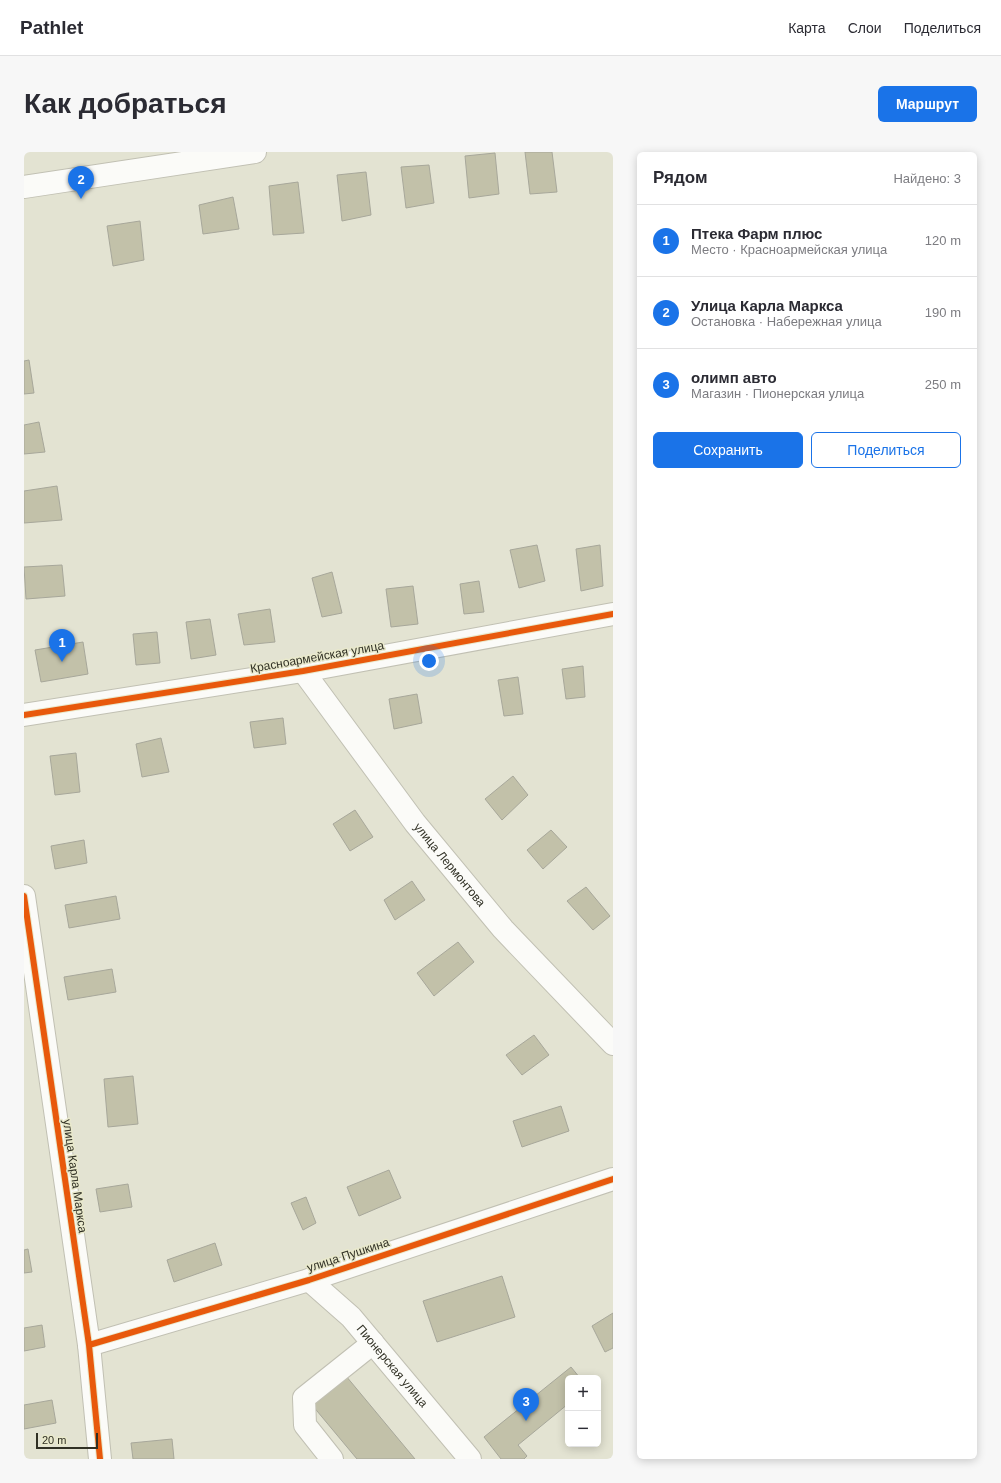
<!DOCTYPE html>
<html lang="ru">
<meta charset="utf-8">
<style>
:root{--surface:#fff;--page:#f7f7f7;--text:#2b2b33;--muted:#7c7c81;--line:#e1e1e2;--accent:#1a73e8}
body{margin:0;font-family:Helvetica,sans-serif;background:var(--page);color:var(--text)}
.controls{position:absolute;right:12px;bottom:12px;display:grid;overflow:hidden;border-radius:6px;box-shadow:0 2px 10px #0003}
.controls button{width:36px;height:36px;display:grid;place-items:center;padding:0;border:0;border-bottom:1px solid var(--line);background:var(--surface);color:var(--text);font:20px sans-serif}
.scale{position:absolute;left:12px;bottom:10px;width:62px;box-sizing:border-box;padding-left:4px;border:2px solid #303024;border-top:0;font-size:11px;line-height:14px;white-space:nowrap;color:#303024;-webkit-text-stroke:3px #e9e9cc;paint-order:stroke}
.you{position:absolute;left:405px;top:509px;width:14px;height:14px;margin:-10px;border:3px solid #fff;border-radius:50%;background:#1a73e8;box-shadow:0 0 0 6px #1a73e833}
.badge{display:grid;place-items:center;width:26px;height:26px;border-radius:50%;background:var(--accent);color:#fff;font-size:13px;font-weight:700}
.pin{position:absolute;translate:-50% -33px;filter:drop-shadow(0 1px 2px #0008)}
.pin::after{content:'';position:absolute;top:21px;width:14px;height:12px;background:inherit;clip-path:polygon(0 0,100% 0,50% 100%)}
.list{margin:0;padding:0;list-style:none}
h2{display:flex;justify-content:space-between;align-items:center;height:52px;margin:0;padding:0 16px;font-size:17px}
h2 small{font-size:13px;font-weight:400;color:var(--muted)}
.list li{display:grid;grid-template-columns:26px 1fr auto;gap:12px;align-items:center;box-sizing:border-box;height:72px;padding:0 16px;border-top:1px solid var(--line)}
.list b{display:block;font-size:15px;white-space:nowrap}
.list p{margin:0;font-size:13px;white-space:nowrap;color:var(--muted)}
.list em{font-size:13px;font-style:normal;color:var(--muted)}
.actions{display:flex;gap:8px;padding:12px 16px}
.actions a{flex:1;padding:9px 0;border:1px solid var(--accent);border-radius:6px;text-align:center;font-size:14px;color:var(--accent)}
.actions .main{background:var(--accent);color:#fff}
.map{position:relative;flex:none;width:589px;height:1307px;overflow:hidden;border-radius:6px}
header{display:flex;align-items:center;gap:24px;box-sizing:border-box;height:56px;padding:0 20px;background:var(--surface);border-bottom:1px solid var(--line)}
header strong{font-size:19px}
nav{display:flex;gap:22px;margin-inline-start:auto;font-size:14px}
.intro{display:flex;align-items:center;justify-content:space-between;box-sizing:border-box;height:96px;padding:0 24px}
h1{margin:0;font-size:28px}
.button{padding:10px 18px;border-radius:6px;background:var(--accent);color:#fff;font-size:14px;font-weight:700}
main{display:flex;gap:24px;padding:0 24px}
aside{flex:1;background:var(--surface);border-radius:6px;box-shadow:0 2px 10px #0003}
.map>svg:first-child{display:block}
.building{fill:#c2c1a9;stroke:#a7a79a}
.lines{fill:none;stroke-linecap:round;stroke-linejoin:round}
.minor-casing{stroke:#c1c0b3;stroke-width:24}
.minor{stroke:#fbfbf8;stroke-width:22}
.cycleway-casing{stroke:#e9e9cc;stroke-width:8}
.cycleway{stroke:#e8590c;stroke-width:6}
.labels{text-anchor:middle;stroke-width:3;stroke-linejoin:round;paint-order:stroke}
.street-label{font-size:12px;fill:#303024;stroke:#e9e9cc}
</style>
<header>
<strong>Pathlet</strong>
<nav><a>Карта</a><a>Слои</a><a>Поделиться</a></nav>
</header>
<div class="intro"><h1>Как добраться</h1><a class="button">Маршрут</a></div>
<main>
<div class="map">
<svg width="589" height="1307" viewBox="0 0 589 1307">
<rect width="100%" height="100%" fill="#e3e3d2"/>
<!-- building -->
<path class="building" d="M501 0H528L533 40 506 42Z
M471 1 475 42 445 46 441 4Z
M405 13 410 51 382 56 377 15Z
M342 20 347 63 318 69 313 23Z
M274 30 280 81 249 83 245 34Z
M209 45 215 77 179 82 175 53Z
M116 69 120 108 89 114 83 74Z
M5 208 10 241 0 242V209Z
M15 270 21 300 0 302V273Z
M33 334 38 368 0 371V339Z
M513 393 521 429 495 436 486 398Z
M576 393 579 434 557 439 552 397Z
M38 413 41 444 2 447 0 415Z
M308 420 318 461 298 465 288 426Z
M455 429 460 460 440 462 436 432Z
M389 434 394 472 367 475 362 437Z
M246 457 251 490 220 493 214 462Z
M186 467 192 503 167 507 162 470Z
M133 480 136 511 112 513 109 482Z
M59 490 64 522 17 530 11 498Z
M559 514 561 545 542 547 538 517Z
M494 525 499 562 480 564 474 528Z
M393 542 398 571 370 577 365 547Z
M259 566 262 592 230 596 226 570Z
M137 586 145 620 118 625 112 592Z
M52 601 56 640 31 643 26 604Z
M489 624 504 643 478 668 461 647Z
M331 658 349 685 326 699 309 672Z
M527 678 543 695 519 717 503 698Z
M60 688 63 711 31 717 27 694Z
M388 729 401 748 371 768 360 748Z
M562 735 586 764 569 778 543 749Z
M92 744 96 767 45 776 41 753Z
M434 790 450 810 410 844 393 821Z
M88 817 92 840 44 848 40 825Z
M510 883 525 903 498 923 482 903Z
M109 924 114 972 84 975 80 927Z
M537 954 545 979 498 995 489 969Z
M365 1018 377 1046 335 1064 323 1035Z
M104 1032 108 1055 76 1060 72 1037Z
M282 1045 292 1071 279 1078 267 1051Z
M191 1091 198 1113 150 1130 143 1108Z
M4 1097 8 1120 0 1121V1098Z
M478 1124 491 1165 413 1190 399 1149Z
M589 1161V1196L581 1200 568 1174Z
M18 1173 21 1195 0 1199V1176Z
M547 1215 556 1226H544V1252L494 1293 503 1304 500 1307H477L460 1285Z
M322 1224 391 1307H333L288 1253Z
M28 1248 32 1271 0 1277V1253Z
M148 1287 150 1307H109L107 1291Z"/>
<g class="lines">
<defs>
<g id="minor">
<path d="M0 35 231 0"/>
<path id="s1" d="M279 519 391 671 479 777 589 892"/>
<path d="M0 563 279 519 589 462"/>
<path d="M0 744 65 1193 76 1307"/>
<path id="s2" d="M285 1128 327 1165 446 1307"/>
<path d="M65 1193 285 1128 589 1027"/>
<path d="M308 1307 281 1273 280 1246 349 1191"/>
</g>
</defs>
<!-- minor casing -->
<use href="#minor" class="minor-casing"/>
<!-- minor -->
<use href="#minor" class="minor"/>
<defs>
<path id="cycleway" d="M0 563 279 519 589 462
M0 744 65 1193 76 1307
M65 1193 285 1128 589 1027"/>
</defs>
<!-- cycleway casing -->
<use href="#cycleway" class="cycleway-casing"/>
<!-- cycleway -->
<use href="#cycleway" class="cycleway"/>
</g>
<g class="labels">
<!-- street labels -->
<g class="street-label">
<text transform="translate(293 505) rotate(-10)" y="4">Красноармейская улица</text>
<text dy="4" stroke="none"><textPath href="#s1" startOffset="243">улица Лермонтова</textPath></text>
<text transform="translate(51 1024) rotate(82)" y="4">улица Карла Маркса</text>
<text transform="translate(324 1103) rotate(-18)" y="4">улица Пушкина</text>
<text dy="4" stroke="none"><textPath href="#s2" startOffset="120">Пионерская улица</textPath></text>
</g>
</g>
</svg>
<div class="controls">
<button>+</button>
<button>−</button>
</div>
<div class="scale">20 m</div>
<div class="you"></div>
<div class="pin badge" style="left:38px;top:510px">1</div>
<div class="pin badge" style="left:57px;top:47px">2</div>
<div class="pin badge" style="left:502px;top:1269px">3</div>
</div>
<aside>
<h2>Рядом<small>Найдено: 3</small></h2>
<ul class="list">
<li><span class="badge">1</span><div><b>Птека Фарм плюс</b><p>Место · Красноармейская улица</p></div><em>120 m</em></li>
<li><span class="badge">2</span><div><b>Улица Карла Маркса</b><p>Остановка · Набережная улица</p></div><em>190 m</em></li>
<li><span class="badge">3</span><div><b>олимп авто</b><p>Магазин · Пионерская улица</p></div><em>250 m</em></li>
</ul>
<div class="actions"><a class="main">Сохранить</a><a>Поделиться</a></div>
</aside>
</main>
